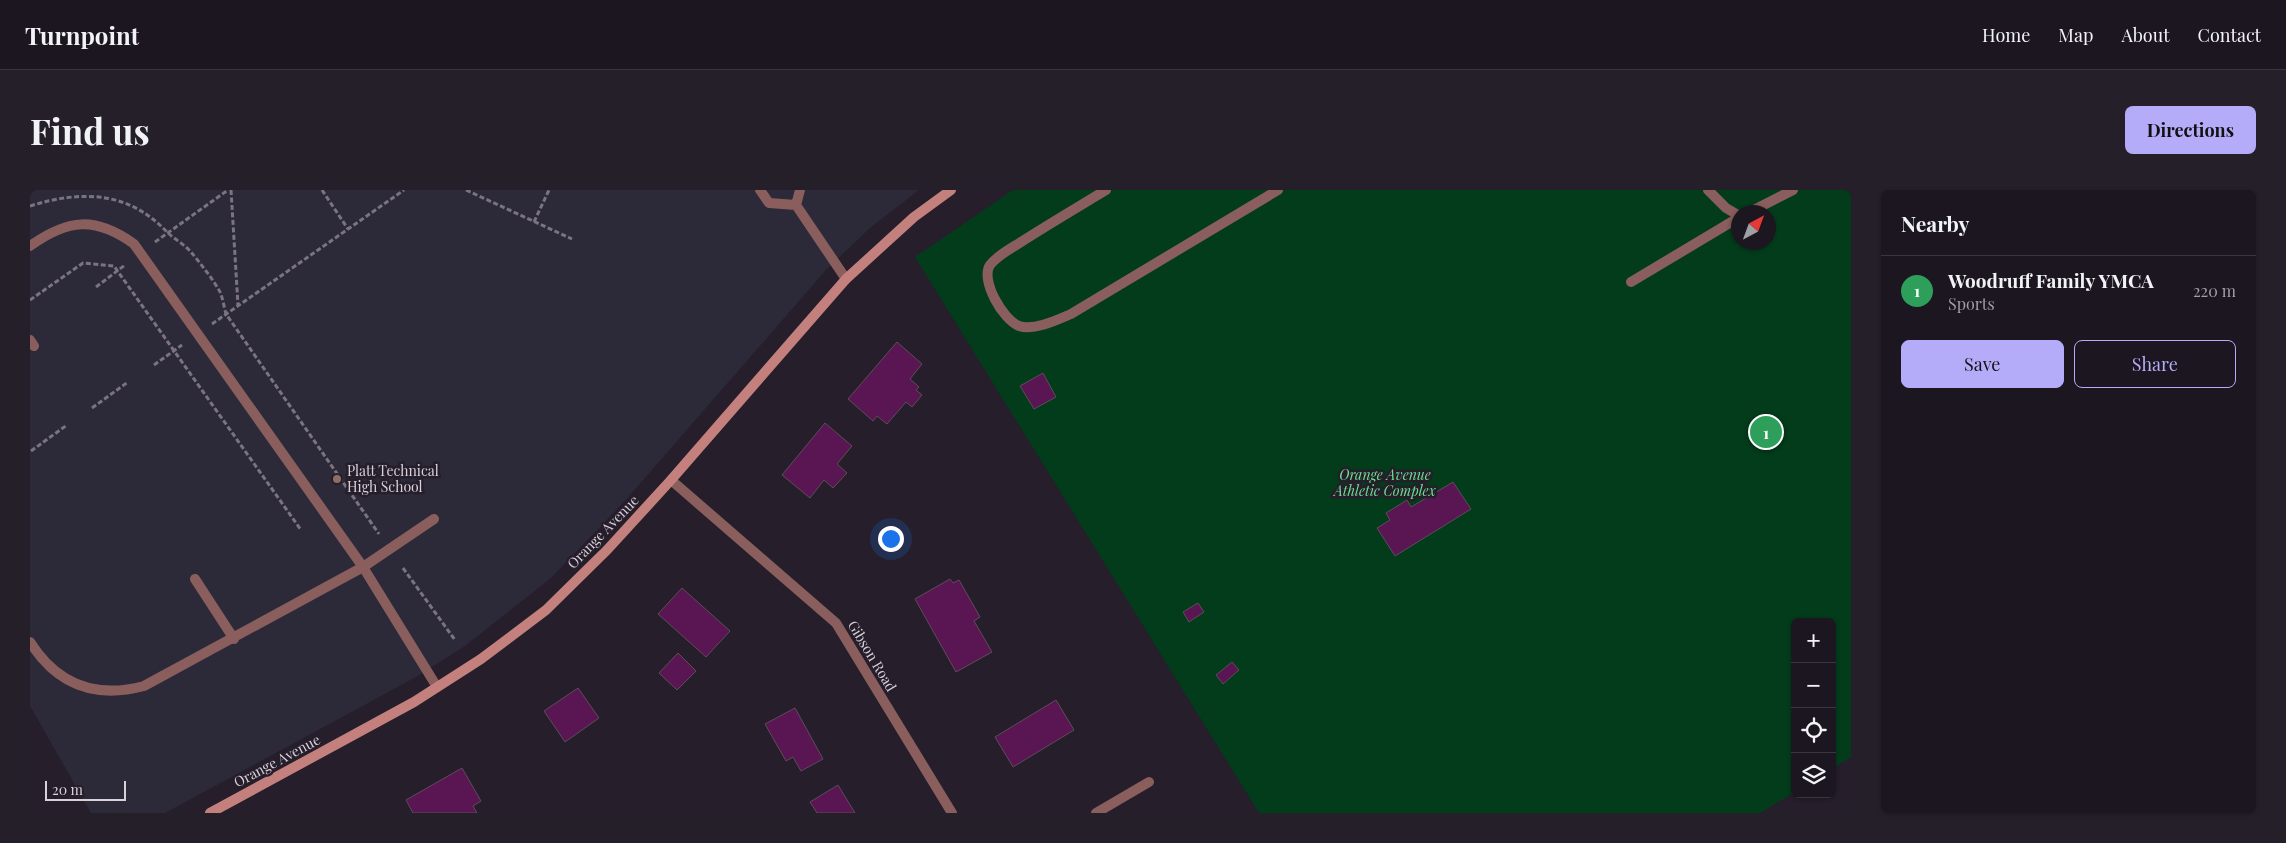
<!DOCTYPE html>
<meta charset="utf-8">
<style>
:root{--surface:#1c1620;--page:#251f29;--text:#f1f3f6;--muted:#a09fa5;--line:#3a353e;--accent:#b4acf9}
body{margin:0;font-family:"Playfair Display",serif;background:var(--page);color:var(--text)}
.controls{position:absolute;right:15px;bottom:15px;display:grid;overflow:hidden;border-radius:8px;box-shadow:0 1px 4px #0004}
.controls button{width:45px;height:45px;display:grid;place-items:center;padding:0;border:0;border-bottom:1px solid var(--line);background:var(--surface);color:var(--text);font:25px sans-serif}
.compass{position:absolute;left:1701px;top:15px;width:45px;height:45px;border-radius:50%;background:var(--surface);box-shadow:0 1px 4px #0004;rotate:41deg}
.scale{position:absolute;left:15px;bottom:12px;width:81px;box-sizing:border-box;padding-left:5px;border:2px solid #d7d1da;border-top:0;font-size:14px;line-height:18px;white-space:nowrap;color:#d7d1da;-webkit-text-stroke:4px #261e2b;paint-order:stroke}
.you{position:absolute;left:860px;top:348px;width:18px;height:18px;margin:-12px;border:4px solid #fff;border-radius:50%;background:#1a73e8;box-shadow:0 0 0 8px #1a73e833}
.badge{display:grid;place-items:center;width:32px;height:32px;border-radius:50%;background:var(--accent);color:#fff;font-size:16px;font-weight:700}
.pin{position:absolute;translate:-50% -50%;border:2px solid #fff;box-shadow:0 1px 5px #0006}
.list{margin:0;padding:0;list-style:none}
h2{display:flex;justify-content:space-between;align-items:center;height:65px;margin:0;padding:0 20px;font-size:21px}
h2 small{font-size:16px;font-weight:400;color:var(--muted)}
.list li{display:grid;grid-template-columns:32px 1fr auto;gap:15px;align-items:center;box-sizing:border-box;height:70px;padding:0 20px;border-top:1px solid var(--line)}
.list b{display:block;font-size:19px;white-space:nowrap}
.list p{margin:0;font-size:16px;white-space:nowrap;color:var(--muted)}
.list em{font-size:16px;font-style:normal;color:var(--muted)}
.actions{display:flex;gap:10px;padding:15px 20px}
.actions a{flex:1;padding:11px 0;border:1px solid var(--accent);border-radius:8px;text-align:center;font-size:18px;color:var(--accent)}
.actions .main{background:var(--accent);color:#111}
.icon{flex:none;width:28px;height:28px;fill:none;stroke:currentColor;stroke-width:2;stroke-linecap:round;stroke-linejoin:round}
.map{position:relative;flex:none;width:1821px;height:623px;overflow:hidden;border-radius:8px}
header{display:flex;align-items:center;gap:30px;box-sizing:border-box;height:70px;padding:0 25px;background:var(--surface);border-bottom:1px solid var(--line)}
header strong{font-size:24px}
nav{display:flex;gap:28px;margin-inline-start:auto;font-size:18px}
.intro{display:flex;align-items:center;justify-content:space-between;box-sizing:border-box;height:120px;padding:0 30px}
h1{margin:0;font-size:35px}
.button{padding:12px 22px;border-radius:8px;background:var(--accent);color:#111;font-size:18px;font-weight:700}
main{display:flex;gap:30px;padding:0 30px}
aside{flex:1;background:var(--surface);border-radius:8px;box-shadow:0 1px 4px #0004}
.map>svg:first-child{display:block}
.education{fill:#2c2939}
.green{fill:#023c1b;fill-rule:evenodd}
.building{fill:#5a1653;stroke:#5c4d59}
.lines{fill:none;stroke-linecap:round;stroke-linejoin:round}
.path{stroke:#7b747f;stroke-width:3;stroke-dasharray:5 2.5;stroke-linecap:butt}
.lane{stroke:#895e5c;stroke-width:10}
.street{stroke:#895e5c;stroke-width:10}
.secondary{stroke:#c4807d;stroke-width:10}
.education-dot{fill:#8d6e63;stroke:#261e2b;stroke-width:2}
.labels{text-anchor:middle;stroke-width:5;stroke-linejoin:round;paint-order:stroke}
.poi-label{font-size:14px;fill:#d7d1da;stroke:#261e2b;text-anchor:start}
.park-label{font-size:14px;font-style:italic;fill:#6bdf8f;stroke:#261e2b}
.street-label{font-size:14px;fill:#d7d1da;stroke:#261e2b}
</style>
<header>
<strong>Turnpoint</strong>
<nav><a>Home</a><a>Map</a><a>About</a><a>Contact</a></nav>
</header>
<div class="intro"><h1>Find us</h1><a class="button">Directions</a></div>
<main>
<div class="map">
<svg width="1821" height="623" viewBox="0 0 1821 623">
<rect width="100%" height="100%" fill="#261e2b"/>
<!-- education -->
<path class="education" d="M0 0H889L841 37 796 80 593 313 521 388 435 456 386 487 135 623H61L0 516Z"/>
<!-- green -->
<path class="green" d="M983 0H1821V567L1802 579V432H1765V602L1730 623H1229L885 67ZM1708 22H1738V52H1708Z"/>
<!-- building -->
<path class="building" d="M867 152 892 174 880 189 889 197 886 200 892 205 882 217 876 212 857 234 847 226 843 231 818 209Z
M1013 183 1026 207 1004 219 990 196Z
M795 233 822 256 807 274 817 283 803 298 794 290 780 308 752 285Z
M1423 292 1441 319 1365 366 1347 338 1360 330 1356 323 1377 310 1381 317Z
M920 389 923 393 929 390 950 427 944 431 962 462 926 482 885 409Z
M652 398 700 441 676 467 628 424Z
M1168 413 1174 422 1159 432 1153 422Z
M648 463 666 481 647 500 629 483Z
M1202 472 1209 480 1193 494 1186 485Z
M548 498 569 528 535 552 514 521Z
M1026 510 1044 540 983 577 965 547Z
M765 518 793 569 771 581 763 567 756 571 735 534Z
M432 578 451 611 443 616 447 623H383L376 610Z
M808 595 825 623H787L780 612Z"/>
<g class="lines">
<!-- path -->
<path class="path" d="M201 0 208 115
M292 0 318 39
M436 0 542 49
M0 16C52 0 98 1 137 42 144 49 154 54 161 62 170 73 183 89 190 102 193 109 194 117 196 124L349 344
M504 32 519 0
M125 52 198 0
M66 97 95 75
M0 110 53 73 84 76 271 340
M182 134 374 0
M124 175 152 155
M62 218 98 192
M1 261 37 235
M373 378 425 450"/>
<!-- lane -->
<path class="lane" d="M730 0 739 13 766 15
M770 0 766 15 816 89
M1076 0C1048 17 1019 34 991 52 980 59 968 65 960 75 950 90 973 130 989 136 1004 141 1027 130 1041 124L1248 0
M1678 0 1696 18 1708 25
M1720 22 1763 0
M0 56C38 29 65 26 104 54L333 377 407 497
M1601 92 1708 28
M0 150 4 156
M165 389 204 449
M0 452C27 495 65 509 114 496L333 377 404 329"/>
<!-- street -->
<path class="street" d="M641 290 806 433 922 623
M1066 623 1119 592"/>
<!-- secondary -->
<path class="secondary" d="M180 623 384 512 451 469 516 420 577 360 641 290 816 89 884 27 921 0"/>
</g>
<!-- markers -->
<circle class="education-dot" cx="307" cy="289" r="5"/>
<g class="labels">
<!-- poi labels -->
<g class="poi-label">
<text x="317" y="286">Platt Technical<tspan x="317" dy="16">High School</tspan></text>
</g>
<!-- park labels -->
<g class="park-label">
<text x="1355" y="290">Orange Avenue<tspan x="1355" dy="16">Athletic Complex</tspan></text>
</g>
<!-- street labels -->
<g class="street-label">
<text transform="translate(573 342) rotate(-46)" y="5">Orange Avenue</text>
<text transform="translate(842 466) rotate(59)" y="5">Gibson Road</text>
<text transform="translate(247 571) rotate(-28)" y="5">Orange Avenue</text>
</g>
</g>
</svg>
<div class="controls">
<button>+</button>
<button>−</button>
<button><svg class="icon" aria-label="locate" viewBox="0 0 24 24"><circle cx="12" cy="12" r="6"/><path d="M12 2v4M12 18v4M2 12h4M18 12h4"/></svg></button>
<button><svg class="icon" aria-label="layers" viewBox="0 0 24 24"><path d="M12 4l9 5-9 5-9-5zM3 14l9 5 9-5"/></svg></button>
</div>
<svg class="compass" viewBox="-18 -18 36 36"><path d="M0-13l5 13h-10z" fill="#e53935"/><path d="M0 13l5-13h-10z" fill="#a09fa5"/></svg>
<div class="scale">20 m</div>
<div class="you"></div>
<div class="pin badge" style="left:1736px;top:242px;background:#2e9e5b">1</div>
</div>
<aside>
<h2>Nearby<small></small></h2>
<ul class="list">
<li><span class="badge" style="background:#2e9e5b">1</span><div><b>Woodruff Family YMCA</b><p>Sports</p></div><em>220 m</em></li>
</ul>
<div class="actions"><a class="main">Save</a><a>Share</a></div>
</aside>
</main>
